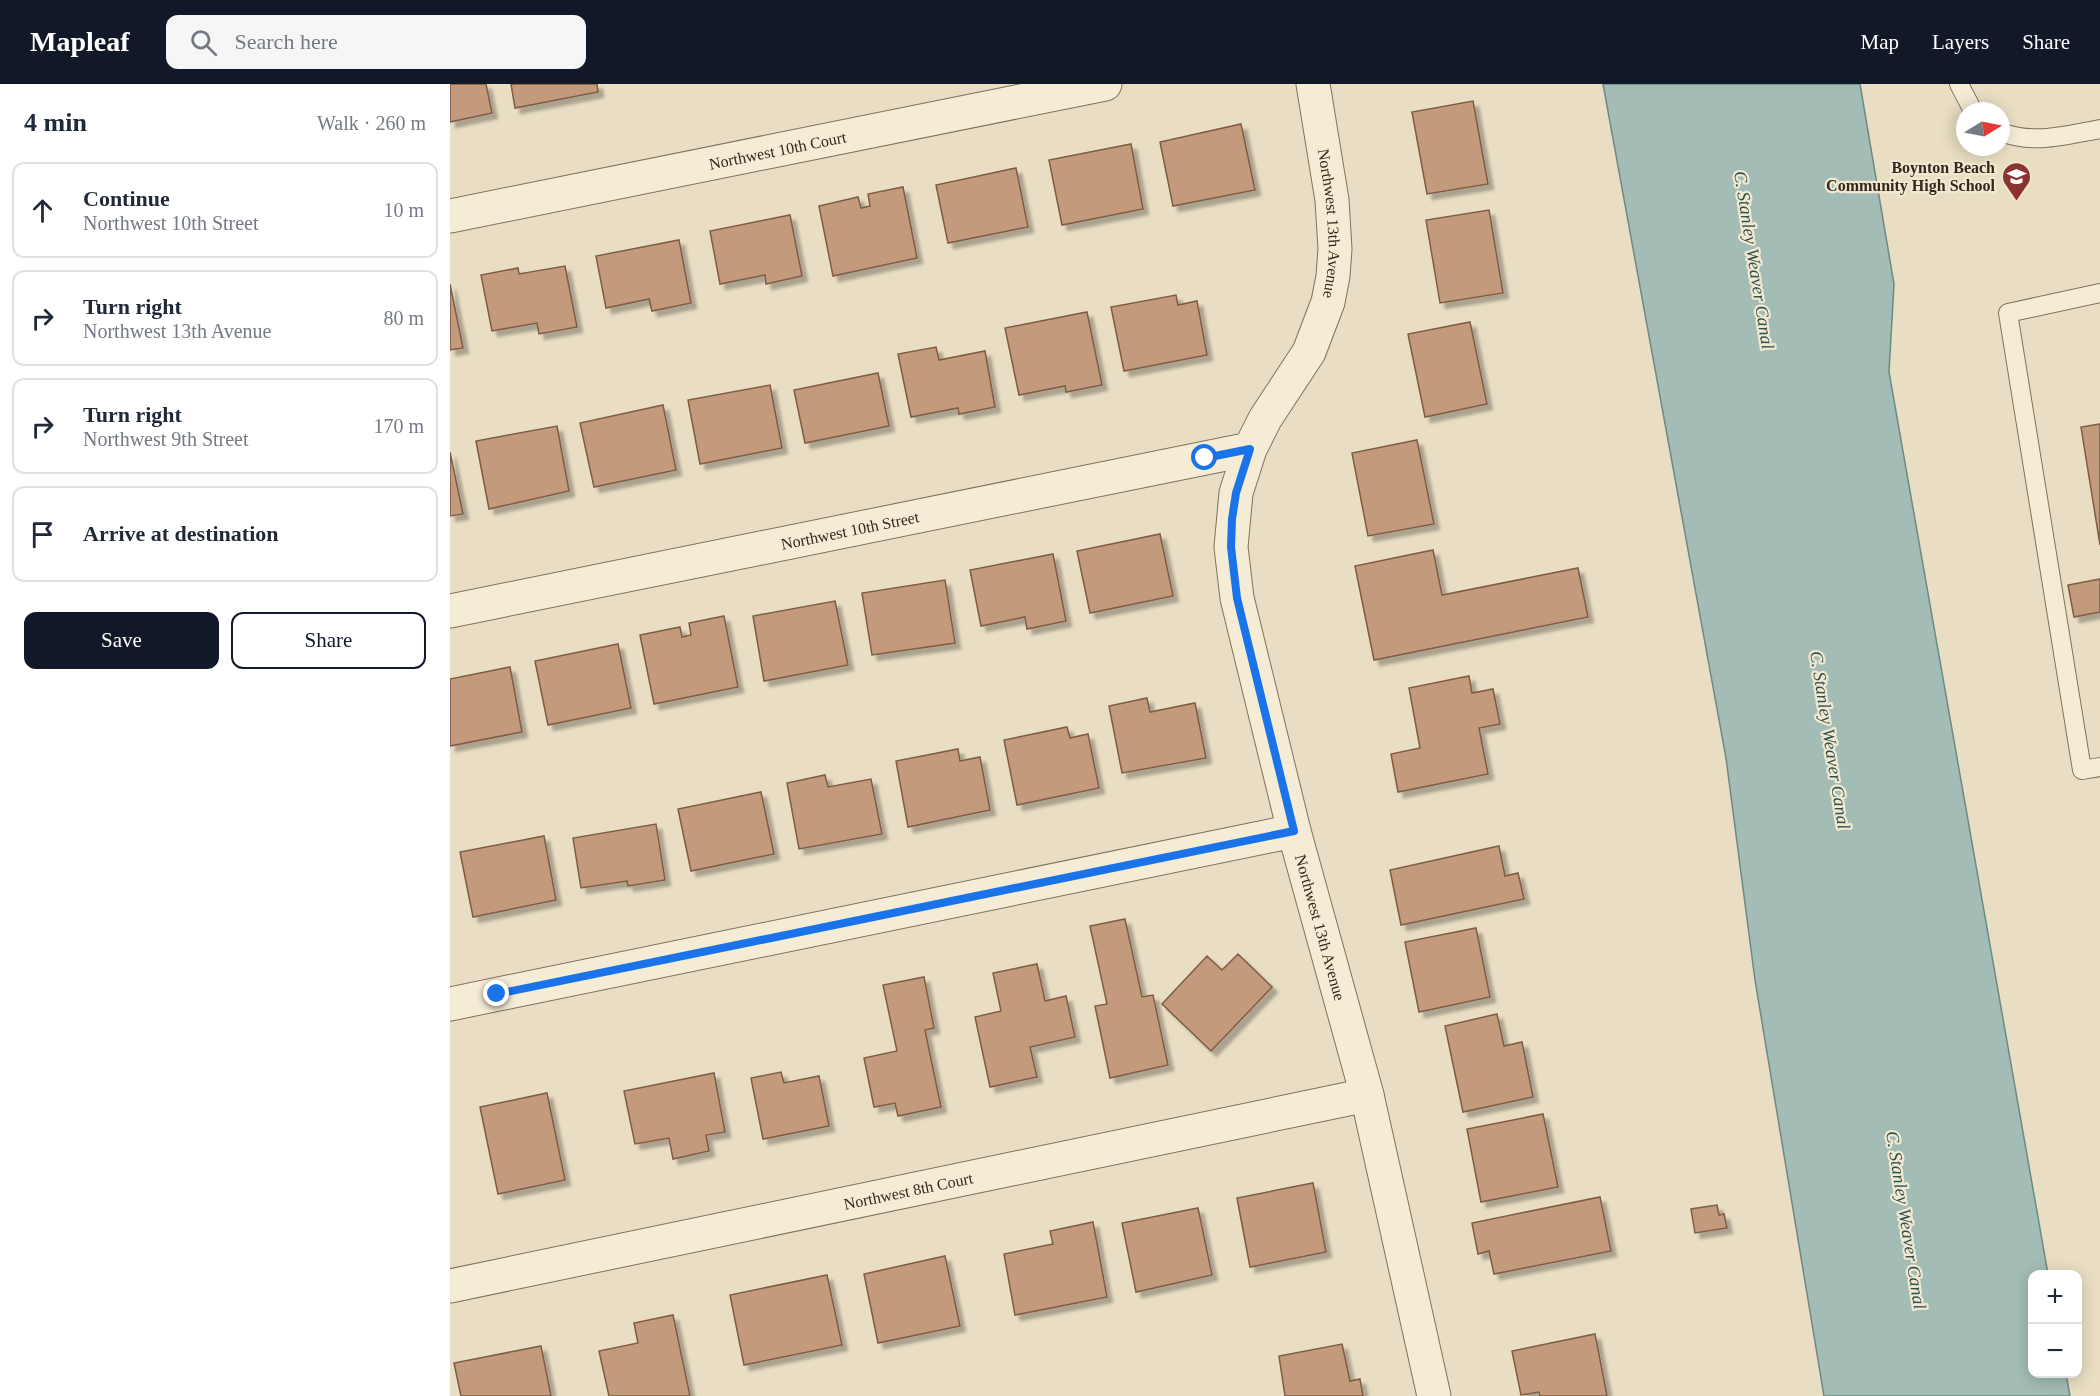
<!DOCTYPE html>
<meta charset="utf-8">
<style>
:root{--surface:#fff;--page:#f6f6f7;--text:#1f2937;--muted:#747a83;--line:#e0e1e3;--accent:#111827}
body{margin:0;font-family:Georgia,serif;background:var(--page);color:var(--text)}
.controls{position:absolute;right:18px;bottom:18px;display:grid;overflow:hidden;border-radius:12px;box-shadow:0 3px 15px #0003}
.controls button{width:54px;height:54px;display:grid;place-items:center;padding:0;border:0;border-bottom:2px solid var(--line);background:var(--surface);color:var(--text);font:30px sans-serif}
.compass{position:absolute;left:1506px;top:18px;width:54px;height:54px;border-radius:50%;background:var(--surface);box-shadow:0 3px 15px #0003;rotate:80deg}
.stop{position:absolute;width:18px;height:18px;margin:-14px;border:4px solid #1a73e8;border-radius:50%;background:#fff}
.stop.end{background:#1a73e8;border-color:#fff;box-shadow:0 2px 6px #0008}
.list{margin:0;padding:0;list-style:none}
h2{display:flex;justify-content:space-between;align-items:center;height:78px;margin:0;padding:0 24px;font-size:26px}
h2 small{font-size:20px;font-weight:400;color:var(--muted)}
.list li{display:grid;grid-template-columns:39px 1fr auto;gap:18px;align-items:center;box-sizing:border-box;height:96px;margin:0 12px 12px;padding:0 12px;border:2px solid var(--line);border-radius:12px}
.list b{display:block;font-size:22px;white-space:nowrap}
.list p{margin:0;font-size:20px;white-space:nowrap;color:var(--muted)}
.list em{font-size:20px;font-style:normal;color:var(--muted)}
.actions{display:flex;gap:12px;padding:18px 24px}
.actions a{flex:1;padding:14px 0;border:2px solid var(--accent);border-radius:12px;text-align:center;font-size:21px;color:var(--accent)}
.actions .main{background:var(--accent);color:#fff}
.icon{flex:none;width:33px;height:33px;fill:none;stroke:currentColor;stroke-width:2;stroke-linecap:round;stroke-linejoin:round}
.map{position:relative;flex:none;width:1650px;height:1312px;overflow:hidden}
header{display:flex;align-items:center;gap:36px;box-sizing:border-box;height:84px;padding:0 30px;background:var(--accent);color:#fff}
header strong{font-size:28px}
nav{display:flex;gap:33px;margin-inline-start:auto;font-size:21px}
.search{width:420px;height:54px;background:var(--page);display:flex;align-items:center;gap:15px;box-sizing:border-box;padding:0 21px;border-radius:12px;color:var(--muted);font-size:22px}
main{display:flex}
aside{flex:1;background:var(--surface)}
.map>svg:first-child{display:block}
.water{fill:#a4bcb6;stroke:#6d8983;stroke-width:1.5}
.building{fill:#c39b7c;stroke:#7e5c44;stroke-width:1.5;filter:url(#shadow)}
.lines{fill:none;stroke-linecap:round;stroke-linejoin:round}
.lane-casing{stroke:#81705b;stroke-width:20}
.street-casing{stroke:#81705b;stroke-width:35}
.lane{stroke:#f5ecd5;stroke-width:18}
.street{stroke:#f5ecd5;stroke-width:33}
.route{stroke:#1a73e8;stroke-width:8}
.labels{text-anchor:middle;stroke-width:4.5;stroke-linejoin:round;paint-order:stroke}
.street-label{font-size:16px;fill:#32281e;stroke:#f1e9d1}
.poi-label{font-size:16px;font-weight:bold;fill:#32281e;stroke:#f1e9d1;text-anchor:end}
.water-label{font-size:18px;font-style:italic;fill:#2f514f;stroke:#f1e9d1}
</style>
<header>
<strong>Mapleaf</strong>
<div class="search"><svg class="icon" aria-label="search" viewBox="0 0 24 24"><circle cx="10" cy="10" r="6"/><path d="M15 15l6 6"/></svg>Search here</div>
<nav><a>Map</a><a>Layers</a><a>Share</a></nav>
</header>
<main>
<aside>
<h2>4 min<small>Walk · 260 m</small></h2>
<ul class="list">
<li><svg class="icon" aria-label="ahead" viewBox="0 0 24 24"><path d="M12 20V5M6 11l6-6 6 6"/></svg><div><b>Continue</b><p>Northwest 10th Street</p></div><em>10 m</em></li>
<li><svg class="icon" aria-label="right" viewBox="0 0 24 24"><path d="M7 20v-9h11M14 6l5 5-5 5"/></svg><div><b>Turn right</b><p>Northwest 13th Avenue</p></div><em>80 m</em></li>
<li><svg class="icon" aria-label="right" viewBox="0 0 24 24"><path d="M7 20v-9h11M14 6l5 5-5 5"/></svg><div><b>Turn right</b><p>Northwest 9th Street</p></div><em>170 m</em></li>
<li><svg class="icon" aria-label="arrive" viewBox="0 0 24 24"><path d="M6 21V4h12l-3 4 3 4H6"/></svg><div><b>Arrive at destination</b></div></li>
</ul>
<div class="actions"><a class="main">Save</a><a>Share</a></div>
</aside>
<div class="map">
<svg width="1650" height="1312" viewBox="0 0 1650 1312">
<defs>
<filter id="shadow"><feDropShadow dx="5.5" dy="5.5" stdDeviation="1.5" flood-color="#0004"/></filter>
</defs>
<rect width="100%" height="100%" fill="#e9dec3"/>
<!-- water -->
<path class="water" d="M1153 0H1410L1444 200 1439 288 1598 1190H1582V1290H1616L1620 1312H1374L1305 896 1276 674Z"/>
<!-- building -->
<path class="building" d="M0 0H36L42 29 0 38Z
M61 0H147L148 8 65 24Z
M1023 17 1038 100 977 110 962 28Z
M791 40 805 106 723 122 710 58Z
M681 60 693 125 612 141 599 76Z
M566 84 578 143 498 159 486 101Z
M453 103 467 174 383 192 369 122 408 113 411 124 420 122 418 110Z
M1039 126 1053 209 990 219 976 136Z
M340 131 352 192 316 200 315 191 270 200 260 147Z
M229 156 241 219 202 227 199 215 156 224 146 172Z
M115 182 127 243 89 250 87 239 42 247 31 191 68 184 69 190Z
M0 200 13 264 0 266Z
M726 211 728 221 747 217 757 271 674 287 661 223Z
M637 228 652 301 616 308 615 302 569 311 555 244Z
M1020 238 1037 320 975 333 958 250Z
M486 263 489 276 535 267 545 323 509 330 508 324 461 333 448 270Z
M428 289 439 342 355 359 344 306Z
M320 301 332 364 250 380 238 316Z
M213 321 226 386 144 403 130 339Z
M1650 340V461L1631 343Z
M107 342 119 407 39 425 26 357Z
M967 356 984 440 918 452 902 369Z
M0 368 13 430 0 432Z
M710 450 723 512 640 529 627 467Z
M983 466 992 511 1128 484 1138 533 924 576 905 482Z
M603 470 616 537 577 545 575 533 531 542 520 486Z
M1650 495V528L1624 533 1618 501Z
M495 496 505 559 422 571 412 509Z
M385 517 398 581 314 597 303 532Z
M274 532 288 603 204 620 190 551 230 543 232 553 241 551 239 539Z
M168 560 181 624 98 641 85 577Z
M60 583 72 648 0 662V595Z
M1019 592 1022 609 1043 605 1050 640 1029 644 1038 690 948 708 941 670 970 664 959 604Z
M697 614 700 628 745 619 756 674 672 689 659 622Z
M617 643 620 654 638 650 649 704 567 721 554 656Z
M508 665 510 677 530 673 540 726 458 743 446 677Z
M375 691 378 703 421 695 432 750 349 765 337 699Z
M311 708 324 770 241 787 228 725Z
M206 740 215 796 178 802 177 797 131 804 123 754Z
M94 752 106 816 23 833 10 768Z
M1049 762 1055 792 1068 789 1074 815 951 841 940 786Z
M675 835 692 913 703 911 718 981 660 994 645 922 657 920 640 842Z
M1026 844 1040 913 969 928 955 858Z
M788 870 822 903 761 967 712 920 757 872 772 886Z
M587 880 595 917 616 912 625 953 580 963 587 993 540 1003 525 933 551 927 543 889Z
M474 893 484 944 475 946 491 1023 448 1032 445 1019 424 1023 414 974 447 967 433 901Z
M1047 930 1054 962 1072 958 1083 1013 1013 1028 995 942Z
M331 988 334 999 369 992 379 1042 313 1055 301 994Z
M264 989 275 1048 256 1051 259 1067 223 1075 219 1054 185 1060 174 1007Z
M97 1009 115 1096 48 1110 30 1023Z
M1093 1030 1108 1103 1031 1118 1017 1045Z
M863 1099 876 1168 800 1183 787 1114Z
M1150 1113 1161 1167 1044 1190 1039 1167 1028 1170 1022 1139Z
M1267 1121 1269 1131 1274 1130 1277 1144 1245 1149 1241 1125Z
M748 1124 762 1191 686 1208 672 1139Z
M643 1138 657 1213 565 1231 554 1170 603 1160 600 1147Z
M495 1172 510 1242 428 1259 414 1190Z
M377 1191 392 1261 294 1281 280 1211Z
M223 1231 240 1312H159L149 1267 188 1259 184 1239Z
M1145 1250 1157 1312H1090L1089 1308 1071 1311 1062 1267Z
M892 1260 900 1297 910 1295 913 1312H835L829 1272Z
M91 1262 101 1312H11L4 1279Z"/>
<g class="lines">
<defs>
<path id="lane" d="M1509 0 1523 27
M1551 48C1583 61 1617 51 1650 45
M1650 209 1558 229 1632 686 1650 683"/>
<g id="street">
<path id="s1" d="M863 0 882 116 885 165 883 192 878 218 859 268 815 335 800 365 786 409 781 463 787 514 844 747 917 1011 984 1312"/>
<path id="s2" d="M0 132 655 0"/>
<path id="s3" d="M0 527 800 365"/>
<path d="M0 920 844 747"/>
<path id="s4" d="M0 1202 917 1011"/>
</g>
</defs>
<!-- lane casing -->
<use href="#lane" class="lane-casing"/>
<!-- street casing -->
<use href="#street" class="street-casing"/>
<!-- lane -->
<use href="#lane" class="lane"/>
<!-- street -->
<use href="#street" class="street"/>
</g>
<g class="lines">
<!-- route -->
<path class="route" d="M47 910 844 747 787 514 781 463 782 435 786 409 800 365 755 374"/>
</g>
<!-- icons -->
<defs>
<symbol id="school-pin" viewBox="-11 -11 22 30"><path d="M0 17L-7.5 6A9.5 9.5 0 1 1 7.5 6Z" fill="#8a3332" stroke="#f1e9d1"/><path d="M0-5L7-2L0 1L-7-2ZM-4 1L0 2.5L4 1V4Q0 6-4 4Z" fill="#fff"/></symbol>
</defs>
<g fill-rule="evenodd">
<use href="#school-pin" x="1550" y="76" width="33" height="45"/>
</g>
<g class="labels">
<!-- street labels -->
<g class="street-label">
<text dy="6" stroke="none"><textPath href="#s2" startOffset="334">Northwest 10th Court</textPath></text>
<text dy="6" stroke="none"><textPath href="#s1" startOffset="141">Northwest 13th Avenue</textPath></text>
<text dy="6" stroke="none"><textPath href="#s3" startOffset="408">Northwest 10th Street</textPath></text>
<text dy="6" stroke="none"><textPath href="#s1" startOffset="879">Northwest 13th Avenue</textPath></text>
<text dy="6" stroke="none"><textPath href="#s4" startOffset="468">Northwest 8th Court</textPath></text>
</g>
<!-- poi labels -->
<g class="poi-label">
<text x="1545" y="89">Boynton Beach<tspan x="1545" dy="18">Community High School</tspan></text>
</g>
<!-- water labels -->
<g class="water-label">
<text transform="translate(1304 176) rotate(81)" y="6">C. Stanley Weaver Canal</text>
<text transform="translate(1380 656) rotate(81)" y="6">C. Stanley Weaver Canal</text>
<text transform="translate(1456 1136) rotate(81)" y="6">C. Stanley Weaver Canal</text>
</g>
</g>
</svg>
<div class="controls">
<button>+</button>
<button>−</button>
</div>
<svg class="compass" viewBox="-18 -18 36 36"><path d="M0-13l5 13h-10z" fill="#e53935"/><path d="M0 13l5-13h-10z" fill="#747a83"/></svg>
<div class="stop" style="left:755px;top:374px"></div>
<div class="stop end" style="left:47px;top:910px"></div>
</div>
</main>
